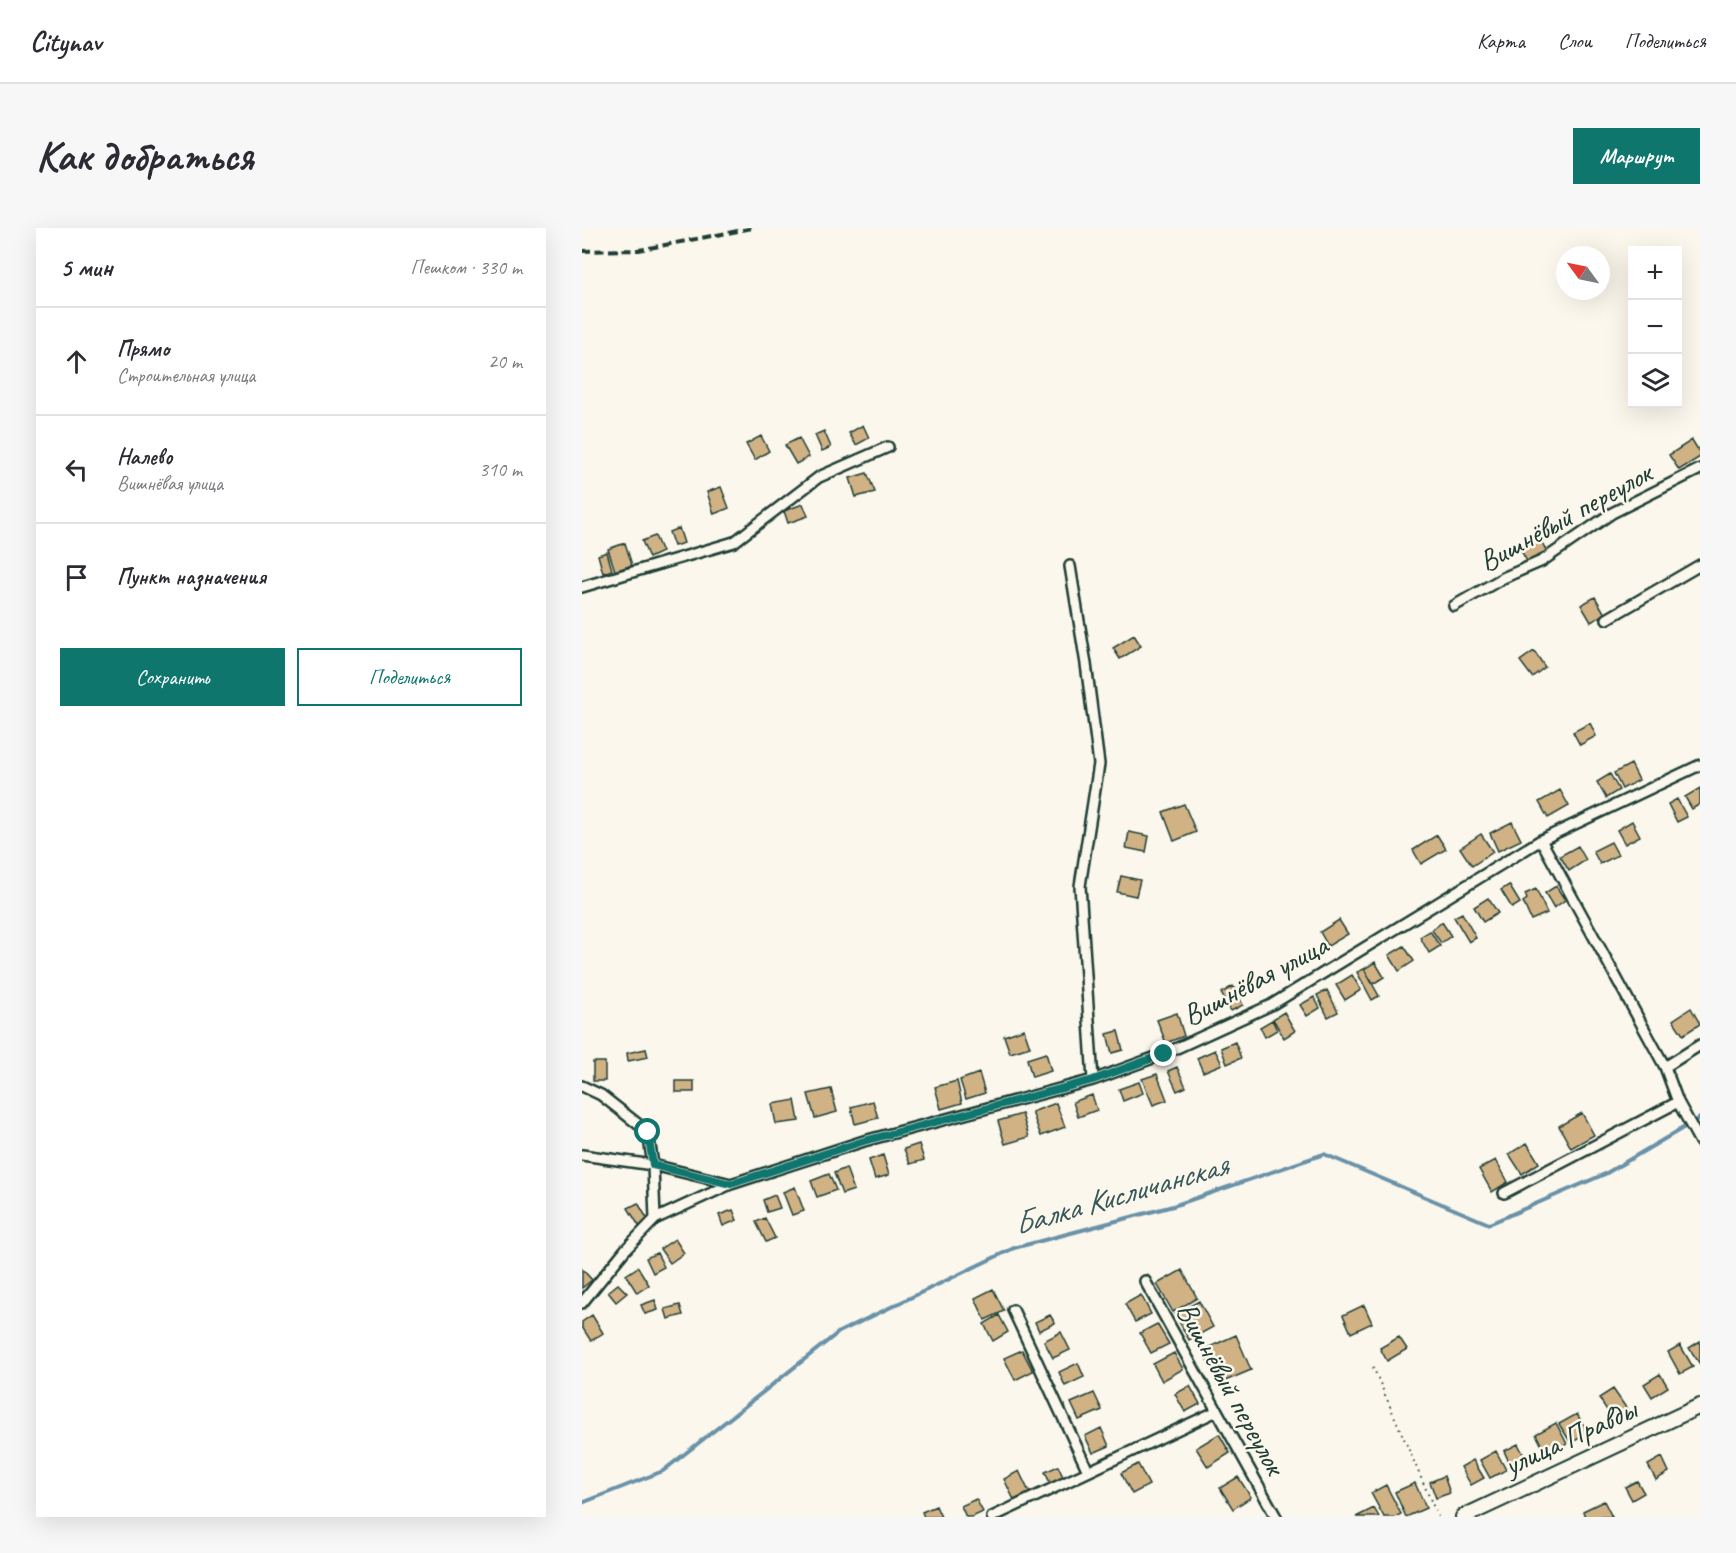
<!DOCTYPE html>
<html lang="ru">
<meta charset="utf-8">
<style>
:root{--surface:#fff;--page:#f7f7f7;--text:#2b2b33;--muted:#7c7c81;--line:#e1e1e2;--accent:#0f766e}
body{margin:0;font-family:Caveat,sans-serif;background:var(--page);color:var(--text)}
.controls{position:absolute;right:18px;top:18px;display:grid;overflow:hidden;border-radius:0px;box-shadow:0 6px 24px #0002}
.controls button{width:54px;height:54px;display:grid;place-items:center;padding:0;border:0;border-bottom:2px solid var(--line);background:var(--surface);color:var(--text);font:30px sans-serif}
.compass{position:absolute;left:974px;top:18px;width:54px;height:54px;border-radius:50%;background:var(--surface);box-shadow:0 6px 24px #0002;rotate:303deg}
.stop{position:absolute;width:18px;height:18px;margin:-14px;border:4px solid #0f766e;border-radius:50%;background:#fff}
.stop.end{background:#0f766e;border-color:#fff;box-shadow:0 2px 6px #0008}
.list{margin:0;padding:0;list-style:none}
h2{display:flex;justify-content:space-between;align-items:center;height:78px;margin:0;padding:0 24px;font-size:26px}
h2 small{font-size:20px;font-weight:400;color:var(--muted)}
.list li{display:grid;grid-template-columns:39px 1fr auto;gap:18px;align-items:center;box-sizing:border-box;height:108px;padding:0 24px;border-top:2px solid var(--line)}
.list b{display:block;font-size:22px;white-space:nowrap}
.list p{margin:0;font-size:20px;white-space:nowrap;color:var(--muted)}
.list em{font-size:20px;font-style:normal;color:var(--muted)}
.actions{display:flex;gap:12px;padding:18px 24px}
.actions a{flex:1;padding:14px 0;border:2px solid var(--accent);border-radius:0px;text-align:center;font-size:21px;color:var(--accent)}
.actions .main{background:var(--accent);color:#fff}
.icon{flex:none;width:33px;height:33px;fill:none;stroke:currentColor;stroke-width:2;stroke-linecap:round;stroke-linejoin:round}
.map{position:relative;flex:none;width:1118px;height:1289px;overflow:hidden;border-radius:0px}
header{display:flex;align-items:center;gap:36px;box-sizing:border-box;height:84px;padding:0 30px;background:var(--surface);border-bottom:2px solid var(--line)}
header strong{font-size:28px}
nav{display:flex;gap:33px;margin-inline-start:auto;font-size:21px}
.intro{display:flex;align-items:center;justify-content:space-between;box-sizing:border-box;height:144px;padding:0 36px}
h1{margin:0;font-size:42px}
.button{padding:15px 27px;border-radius:0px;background:var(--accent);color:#fff;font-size:21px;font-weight:700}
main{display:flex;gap:36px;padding:0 36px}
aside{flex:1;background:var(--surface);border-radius:0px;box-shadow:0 6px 24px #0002}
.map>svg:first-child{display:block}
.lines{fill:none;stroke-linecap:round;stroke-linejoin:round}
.stream{stroke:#6991a8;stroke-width:4}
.building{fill:#d1b285;stroke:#1f3d34;stroke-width:1.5}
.street-casing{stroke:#1f3d34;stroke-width:14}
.secondary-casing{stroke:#1f3d34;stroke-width:18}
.path{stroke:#1f3d34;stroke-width:2;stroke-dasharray:1.5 4.5;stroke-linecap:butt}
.street{stroke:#fbf7ec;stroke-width:9}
.secondary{stroke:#fbf7ec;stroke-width:14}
.rail{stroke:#1f3d34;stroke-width:4;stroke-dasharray:9 4.5;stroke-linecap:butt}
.route{stroke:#0f766e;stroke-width:8}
.labels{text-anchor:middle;stroke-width:5;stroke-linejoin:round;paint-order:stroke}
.street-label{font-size:30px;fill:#1f3d34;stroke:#fbf7ec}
.water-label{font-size:32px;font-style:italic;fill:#38595b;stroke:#fbf7ec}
</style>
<header>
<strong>Citynav</strong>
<nav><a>Карта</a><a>Слои</a><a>Поделиться</a></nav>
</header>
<div class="intro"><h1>Как добраться</h1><a class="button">Маршрут</a></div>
<main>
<aside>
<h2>5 мин<small>Пешком · 330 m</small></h2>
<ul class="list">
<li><svg class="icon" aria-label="ahead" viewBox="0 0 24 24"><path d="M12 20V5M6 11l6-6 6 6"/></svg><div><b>Прямо</b><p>Строительная улица</p></div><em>20 m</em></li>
<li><svg class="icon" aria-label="left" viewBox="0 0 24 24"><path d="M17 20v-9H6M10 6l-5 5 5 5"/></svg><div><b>Налево</b><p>Вишнёвая улица</p></div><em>310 m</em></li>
<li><svg class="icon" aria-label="arrive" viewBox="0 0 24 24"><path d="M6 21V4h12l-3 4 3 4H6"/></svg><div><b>Пункт назначения</b></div></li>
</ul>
<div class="actions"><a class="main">Сохранить</a><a>Поделиться</a></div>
</aside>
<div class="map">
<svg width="1118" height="1289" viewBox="0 0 1118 1289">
<rect width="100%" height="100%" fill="#fbf7ec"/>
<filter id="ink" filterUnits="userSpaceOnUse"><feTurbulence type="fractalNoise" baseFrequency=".0167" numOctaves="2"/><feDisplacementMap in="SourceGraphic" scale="12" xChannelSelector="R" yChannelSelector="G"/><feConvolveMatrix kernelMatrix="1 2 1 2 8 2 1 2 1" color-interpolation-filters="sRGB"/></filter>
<g filter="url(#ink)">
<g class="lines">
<!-- stream -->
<path class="stream" d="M0 1275 81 1243 257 1104 432 1020 591 978 742 926 907 996 1023 946 1118 890"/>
</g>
<!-- building -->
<path class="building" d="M281 197 287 210 274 217 267 205Z
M242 203 249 219 240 223 233 207Z
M179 208 187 223 173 232 164 216Z
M217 210 227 229 214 236 203 217Z
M1110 212 1118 225V229L1097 242 1087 227Z
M285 245 293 264 274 269 268 250Z
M139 259 147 280 132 286 125 264Z
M221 276 226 288 206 295 202 283Z
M97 300 102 315 92 318 87 304Z
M73 308 80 324 67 330 60 313Z
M957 309 965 324 946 335 938 321Z
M43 315 50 337 33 343 26 321Z
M25 324 30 342 21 345 16 327Z
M1013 369 1023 386 1009 394 999 377Z
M552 407 559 418 538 431 531 420Z
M952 423 963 439 950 449 938 433Z
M1008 495 1014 508 998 517 991 504Z
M1049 536 1057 552 1040 561 1032 545Z
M1028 546 1037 562 1024 570 1015 554Z
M1118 560V576L1110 581 1103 569Z
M978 562 987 578 966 590 957 574Z
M1095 571 1105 589 1095 594 1086 576Z
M602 576 614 604 592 613 581 584Z
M1050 593 1058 608 1043 616 1035 602Z
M930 594 939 612 916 623 908 605Z
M547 604 567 608 564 624 544 620Z
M899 606 911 624 890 638 878 620Z
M855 607 864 621 839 636 831 622Z
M1029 614 1036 627 1018 636 1011 623Z
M996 618 1004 632 987 643 978 628Z
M539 648 558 652 554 668 535 664Z
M927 657 938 675 930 680 919 662Z
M974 658 983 672 972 680 963 665Z
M954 661 965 685 949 692 941 674 945 671 943 666Z
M906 670 916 685 901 694 892 679Z
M880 685 894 710 887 714 872 689Z
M757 692 766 706 746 718 738 704Z
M860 694 869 708 859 715 850 702Z
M848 703 858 718 847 725 838 709Z
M822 718 832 733 817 743 807 727Z
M793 734 802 749 791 756 782 741Z
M782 741 797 768 790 772 775 744Z
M770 747 779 762 763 772 754 757Z
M651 758 661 777 649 783 639 765Z
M745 762 756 784 746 789 735 767Z
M732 769 738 780 725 788 718 777Z
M1109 780 1118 796 1101 807 1091 792Z
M702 784 713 803 702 810 691 791Z
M595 785 602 808 584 815 575 792Z
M690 792 695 802 683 809 678 799Z
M442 801 448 819 428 825 422 808Z
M536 803 541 822 530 825 525 806Z
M653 814 659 830 645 836 639 820Z
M64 821 66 829 46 833 45 825Z
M633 822 640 836 621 844 615 830Z
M464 825 469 843 450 849 445 831Z
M11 834H23V853H11Z
M595 839 604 859 595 863 586 843Z
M397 845 403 865 384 871 378 852Z
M575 846 585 872 571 877 560 851Z
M94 853H112V864H94Z
M375 853 380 875 359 881 353 859Z
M557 854 561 865 541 873 537 861Z
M249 861 255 884 233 890 226 866Z
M510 867 515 882 496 889 491 874Z
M213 872 217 893 194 896 190 876Z
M291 873 296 890 273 896 269 879Z
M474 875 483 899 459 908 450 884Z
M1000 885 1012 907 989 920 977 898Z
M440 886 447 909 423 916 416 893Z
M945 915 957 935 940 946 927 926Z
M337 916 342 932 328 936 322 921Z
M301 927 307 947 293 951 287 932Z
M914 932 926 954 910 964 897 941Z
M264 940 272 962 260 966 252 945Z
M247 946 254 962 235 969 229 953Z
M213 959 222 983 210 987 201 964Z
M193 967 198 980 185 984 181 972Z
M56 975 66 992 57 998 46 980Z
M151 982 155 992 141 998 137 987Z
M183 990 193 1010 184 1014 174 994Z
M93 1011 102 1025 88 1035 78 1021Z
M75 1025 82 1039 71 1045 64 1030Z
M56 1039 67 1057 55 1065 44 1047Z
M0 1041 10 1052 0 1060Z
M600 1042 615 1070 591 1084 575 1056Z
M36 1056 45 1065 34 1074 26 1064Z
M411 1061 422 1083 403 1092 393 1070Z
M559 1067 569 1086 553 1094 543 1076Z
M73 1072 76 1082 63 1086 59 1077Z
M617 1073 631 1099 607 1112 593 1086Z
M98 1077 101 1087 86 1091 83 1081Z
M782 1077 790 1095 769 1105 761 1087Z
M10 1087 21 1105 9 1113 0 1099V1094Z
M417 1087 426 1104 411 1113 402 1096Z
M468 1087 473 1095 457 1103 453 1094Z
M575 1096 587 1116 569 1125 558 1105Z
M479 1104 488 1122 471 1130 462 1113Z
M654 1107 669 1142 636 1156 621 1122Z
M817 1109 825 1121 805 1133 798 1120Z
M1118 1113V1136L1107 1120Z
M1098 1117 1111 1139 1098 1146 1086 1124Z
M440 1122 451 1143 433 1152 422 1130Z
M592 1125 601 1141 580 1153 571 1136Z
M496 1135 502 1149 483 1158 477 1144Z
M1078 1146 1086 1159 1070 1169 1062 1156Z
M608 1158 618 1176 603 1184 593 1166Z
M1031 1161 1047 1184 1032 1193 1017 1170Z
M512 1165 520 1182 497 1192 489 1175Z
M995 1186 1006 1205 989 1215 977 1196Z
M974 1195 985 1216 964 1226 954 1206Z
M519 1200 527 1218 511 1225 503 1208Z
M637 1206 648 1225 626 1239 614 1220Z
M936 1216 945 1233 930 1240 922 1223Z
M914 1223 924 1242 908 1250 898 1232Z
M1080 1229 1087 1244 1074 1252 1066 1237Z
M891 1232 902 1250 889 1257 879 1239Z
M556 1236 567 1257 550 1266 539 1245Z
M476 1238 482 1251 469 1257 463 1244Z
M437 1243 448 1266 433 1274 422 1251Z
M862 1248 868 1265 854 1270 848 1254Z
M656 1249 669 1269 651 1281 638 1260Z
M1055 1253 1062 1265 1050 1272 1043 1259Z
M833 1255 844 1280 824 1289 813 1264Z
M804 1257 819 1286 813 1289H802L789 1265Z
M394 1271 401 1284 390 1289H384L379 1278Z
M1022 1273 1030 1289H1003L1001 1283Z
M354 1278 359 1289H342L340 1284Z
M792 1280 797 1289H774Z"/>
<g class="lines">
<defs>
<path id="street" d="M488 338 504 436 517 536 498 658 511 852
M0 359 152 314 237 249 306 219
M872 378 921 350 960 333 1030 285 1118 241
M1025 391 1118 337
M959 612 1083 839 1096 874 1118 914
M1083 839 1118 817
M0 858 19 867 66 904 71 937 73 991
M0 927 71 937 149 956
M922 965 1096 874
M563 1053 694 1289
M0 1075 43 1022 73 991 149 956 282 913 511 852 582 826 689 777 959 612 1118 537
M431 1082 506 1243
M410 1289 635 1183"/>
<path id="secondary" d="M881 1289 1118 1178"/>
</defs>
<!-- street casing -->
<use href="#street" class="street-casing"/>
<!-- secondary casing -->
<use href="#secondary" class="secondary-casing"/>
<!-- path -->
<path class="path" d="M791 1139 856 1289"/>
<!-- street -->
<use href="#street" class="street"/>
<!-- secondary -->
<use href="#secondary" class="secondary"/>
<!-- rail -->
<path class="rail" d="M0 23 57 22 171 0"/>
</g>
</g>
<g class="lines" filter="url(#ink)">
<!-- route -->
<path class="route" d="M66 904 71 937 149 956 282 913 511 852 582 826"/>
</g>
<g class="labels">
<!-- street labels -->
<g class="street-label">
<text transform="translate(983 289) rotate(-29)" y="10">Вишнёвый переулок</text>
<text transform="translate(673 752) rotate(-28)" y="10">Вишнёвая улица</text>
<text transform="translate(649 1160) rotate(61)" y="10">Вишнёвый переулок</text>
<text transform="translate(988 1209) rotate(-25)" y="10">улица Правды</text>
</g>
<!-- water labels -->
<g class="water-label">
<text transform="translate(538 966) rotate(-16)" y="11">Балка Кисличанская</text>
</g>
</g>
</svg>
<div class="controls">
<button>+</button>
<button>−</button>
<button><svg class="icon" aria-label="layers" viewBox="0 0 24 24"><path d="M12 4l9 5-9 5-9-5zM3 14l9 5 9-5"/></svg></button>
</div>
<svg class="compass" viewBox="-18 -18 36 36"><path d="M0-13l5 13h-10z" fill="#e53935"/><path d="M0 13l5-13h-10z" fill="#7c7c81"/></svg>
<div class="stop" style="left:66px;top:904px"></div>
<div class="stop end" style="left:582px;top:826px"></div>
</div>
</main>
